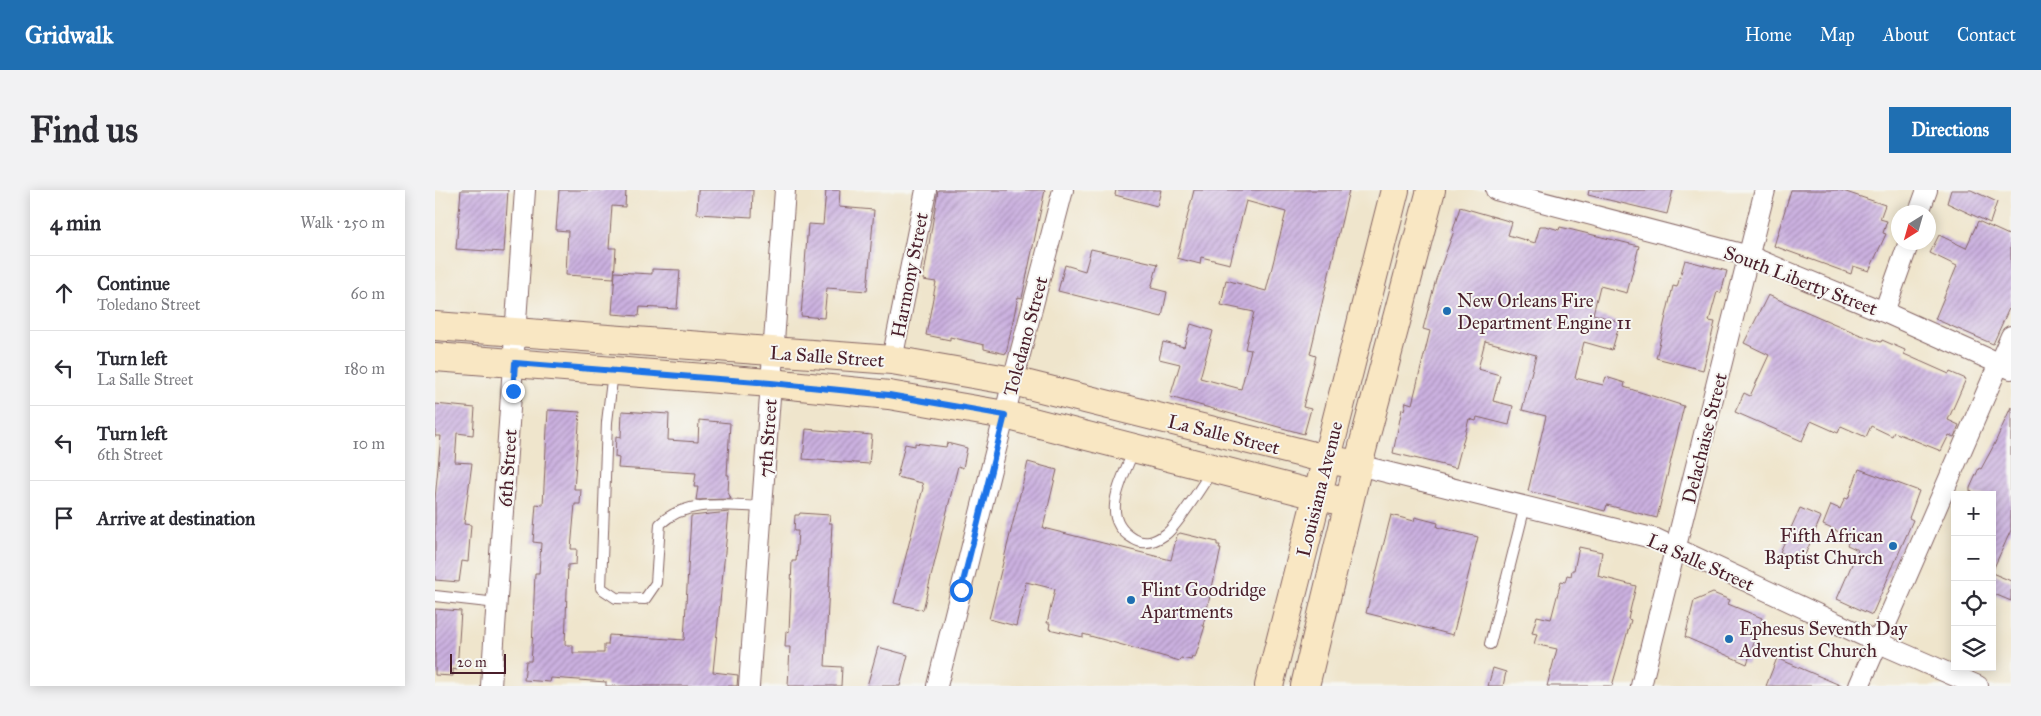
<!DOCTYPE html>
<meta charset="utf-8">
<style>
:root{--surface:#fff;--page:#f2f2f3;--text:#2b2b33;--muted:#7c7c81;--line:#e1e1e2;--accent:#1f6fb2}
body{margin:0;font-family:"IM FELL Great Primer",serif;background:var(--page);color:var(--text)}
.controls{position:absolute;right:15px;bottom:15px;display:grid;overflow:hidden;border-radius:0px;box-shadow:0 2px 12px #0003}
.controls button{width:45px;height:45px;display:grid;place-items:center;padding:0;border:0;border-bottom:1px solid var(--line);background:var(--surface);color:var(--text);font:25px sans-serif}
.compass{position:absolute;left:1456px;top:15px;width:45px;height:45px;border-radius:50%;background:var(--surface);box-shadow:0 2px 12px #0003;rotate:217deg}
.scale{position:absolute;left:15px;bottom:12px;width:56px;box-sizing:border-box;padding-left:5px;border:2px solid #4a1f2b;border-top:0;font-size:14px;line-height:18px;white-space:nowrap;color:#4a1f2b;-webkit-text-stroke:4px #f6f6f2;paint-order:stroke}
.stop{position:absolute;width:15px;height:15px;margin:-11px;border:4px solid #1a73e8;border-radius:50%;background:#fff}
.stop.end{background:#1a73e8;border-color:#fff;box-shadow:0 1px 5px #0008}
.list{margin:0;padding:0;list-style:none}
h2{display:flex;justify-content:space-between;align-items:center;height:65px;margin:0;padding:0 20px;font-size:21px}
h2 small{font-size:16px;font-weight:400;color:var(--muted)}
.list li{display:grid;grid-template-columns:32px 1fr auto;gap:15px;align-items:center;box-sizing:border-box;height:75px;padding:0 20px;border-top:1px solid var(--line)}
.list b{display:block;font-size:19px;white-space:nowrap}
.list p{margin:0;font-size:16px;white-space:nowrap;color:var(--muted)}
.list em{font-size:16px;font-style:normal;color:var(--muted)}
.icon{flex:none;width:28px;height:28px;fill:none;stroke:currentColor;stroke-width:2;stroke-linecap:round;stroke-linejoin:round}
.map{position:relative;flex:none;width:1576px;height:496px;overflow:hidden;border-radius:0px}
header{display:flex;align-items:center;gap:30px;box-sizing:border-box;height:70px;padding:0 25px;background:var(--accent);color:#fff}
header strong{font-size:24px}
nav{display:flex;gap:28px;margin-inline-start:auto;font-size:18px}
.intro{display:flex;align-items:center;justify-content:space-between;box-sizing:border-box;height:120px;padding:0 30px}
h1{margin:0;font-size:35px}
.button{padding:12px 22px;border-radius:0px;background:var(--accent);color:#fff;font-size:18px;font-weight:700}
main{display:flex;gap:30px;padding:0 30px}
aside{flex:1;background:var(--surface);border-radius:0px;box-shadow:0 2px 12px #0003}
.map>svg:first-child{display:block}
.building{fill:url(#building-hatch)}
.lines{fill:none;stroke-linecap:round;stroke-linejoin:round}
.lane-casing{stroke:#846463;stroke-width:12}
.street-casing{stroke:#846463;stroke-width:22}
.secondary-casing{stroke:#846463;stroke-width:30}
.lane{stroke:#fff;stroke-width:10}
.street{stroke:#fff;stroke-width:20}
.secondary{stroke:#f9e7c3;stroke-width:28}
.route{stroke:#1a73e8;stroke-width:6}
.poi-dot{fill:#1f6fb2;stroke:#f6f6f2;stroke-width:2}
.labels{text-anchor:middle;stroke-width:4;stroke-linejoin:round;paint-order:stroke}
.street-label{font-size:19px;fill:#4a1f2b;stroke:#f6f6f2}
.poi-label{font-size:19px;fill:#4a1f2b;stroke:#f6f6f2;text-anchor:start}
</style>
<header>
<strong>Gridwalk</strong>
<nav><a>Home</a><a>Map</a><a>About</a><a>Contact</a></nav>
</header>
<div class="intro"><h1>Find us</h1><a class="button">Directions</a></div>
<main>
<aside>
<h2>4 min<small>Walk · 250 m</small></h2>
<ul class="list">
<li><svg class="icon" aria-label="ahead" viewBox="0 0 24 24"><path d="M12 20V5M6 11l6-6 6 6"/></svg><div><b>Continue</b><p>Toledano Street</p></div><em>60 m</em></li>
<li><svg class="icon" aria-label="left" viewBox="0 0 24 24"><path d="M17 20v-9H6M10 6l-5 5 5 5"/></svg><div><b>Turn left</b><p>La Salle Street</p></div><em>180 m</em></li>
<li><svg class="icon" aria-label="left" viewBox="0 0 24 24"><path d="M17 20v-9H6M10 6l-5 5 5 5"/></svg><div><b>Turn left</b><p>6th Street</p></div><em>10 m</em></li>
<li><svg class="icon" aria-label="arrive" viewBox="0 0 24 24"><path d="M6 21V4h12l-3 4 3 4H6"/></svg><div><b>Arrive at destination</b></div></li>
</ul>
</aside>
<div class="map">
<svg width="1576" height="496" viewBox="0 0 1576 496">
<defs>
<pattern id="building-hatch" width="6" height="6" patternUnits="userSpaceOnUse" patternTransform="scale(1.25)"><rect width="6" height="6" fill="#cbb1e0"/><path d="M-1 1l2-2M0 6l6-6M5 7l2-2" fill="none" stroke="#a78fb6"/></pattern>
</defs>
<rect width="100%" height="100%" fill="#f6f6f2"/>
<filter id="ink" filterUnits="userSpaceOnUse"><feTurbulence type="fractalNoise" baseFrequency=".02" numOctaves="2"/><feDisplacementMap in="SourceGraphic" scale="10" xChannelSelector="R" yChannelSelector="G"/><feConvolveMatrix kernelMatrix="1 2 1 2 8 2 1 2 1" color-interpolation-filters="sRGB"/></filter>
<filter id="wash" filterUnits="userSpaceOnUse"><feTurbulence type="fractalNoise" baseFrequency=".0096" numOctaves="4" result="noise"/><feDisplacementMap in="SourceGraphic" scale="20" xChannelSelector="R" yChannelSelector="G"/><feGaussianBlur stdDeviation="1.12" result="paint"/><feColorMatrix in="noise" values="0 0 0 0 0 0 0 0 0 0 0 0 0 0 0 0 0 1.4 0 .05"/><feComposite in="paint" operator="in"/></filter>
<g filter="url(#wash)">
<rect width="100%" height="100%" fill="#efe5cc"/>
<g id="blocks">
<!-- building -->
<path class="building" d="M26 0H73L69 62 21 59Z
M124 0H191L190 17 177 16 174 58H181L179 88 131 85 133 41 121 40Z
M263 0H318L317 27 262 24Z
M391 0H405L404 17 439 20 432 101 392 98 389 128 366 126 373 34 388 35Z
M503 0H610L587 108 583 107 571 164 549 159V155L515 147V150L491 145 501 92 488 90Z
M681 0H726L722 16 680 5Z
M759 0H914L875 164 881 166 868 217 876 219 869 244 735 207 745 174 724 169 728 152 749 157 756 134 778 141 765 188 806 199 816 160 810 159 819 122 786 115 791 90 831 101 851 22 811 11 795 74 766 67 765 74 742 68Z
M1154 0H1238L1232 24 1153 5Z
M1356 0H1405L1450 15 1445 29 1452 31 1448 43 1451 44 1434 81 1418 76 1416 84 1339 56Z
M1516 0H1536L1562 12 1555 33 1512 13Z
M1025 17 1077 32 1073 45 1100 53 1105 36H1111L1124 40 1125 37 1204 56 1192 103 1165 96 1158 124 1185 132 1177 160 1149 152 1140 188 1168 195 1171 187 1190 193 1189 197 1249 216 1222 328 1172 315 1170 321 1093 301 1111 226 1087 220 1101 165 1050 151 1043 179 1065 185 1058 211 1078 216 1074 235 1042 227 1041 231 1034 229 1021 278 958 263 967 219 969 220 971 212 977 214 995 141 988 139 1001 89 1019 41 1018 40Z
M1543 31 1576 46V114L1558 154 1500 129 1522 76 1495 63 1504 45 1531 58Z
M656 59 723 74 716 98 732 102 727 127 623 101 630 75 650 81Z
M1250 70 1292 81 1286 103 1282 102 1274 131 1280 132 1268 180 1221 168 1238 96 1242 97Z
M217 79 245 80 242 119 205 117 204 126 177 124 180 82 217 84Z
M1333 105 1423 144 1446 152 1447 150 1470 160 1469 164 1514 184 1515 182 1531 189 1513 230 1524 235 1519 247 1514 245 1506 261 1459 242 1457 246 1436 236 1431 247 1406 236 1403 243 1376 231 1367 251 1300 222 1309 203 1315 206 1334 165 1309 153Z
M0 214 40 218 38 245 22 243 20 272 37 273 29 334 36 335 33 372 27 371 24 392 0 390V309L6 246H0Z
M1576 217V340L1557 382V305H1543L1535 301V298L1544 278 1546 279 1559 255Z
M113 220 145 222 139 299H146L145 314H140L136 359H142L141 374 133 375 130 455H138V463H169V455H173L174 445 249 450 256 326 294 322 278 482 303 485 302 496H171V492L116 488 115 492 89 490 91 471H96L97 459 100 383H104L106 353 98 352 101 314 108 315Z
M187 221 234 224 233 250 263 252 264 230 295 233 292 285H294L293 302 296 309 261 310 263 297H259L261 283 183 278 184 268 180 267 181 246 186 247Z
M371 239 437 245 434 274 368 269Z
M480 253 511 257 512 253 532 258 528 278 523 276 488 420 459 413 488 298 487 293 462 287 470 254 480 256Z
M593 272 622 280 608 338 736 370 742 345 745 343 782 352V355H785L784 359H786L768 436H770L760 468 757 467 756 470 746 468 745 471 648 444V447L614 439 615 433H612L620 399 591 392 581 436 554 429Z
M1424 279 1484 301 1474 328 1478 330 1437 425 1402 409 1423 360 1412 355 1416 347 1388 335 1396 315 1405 319 1410 308 1413 309Z
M1365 318 1386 327 1367 372 1345 362Z
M365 323 395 325 394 333H397L390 476 407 477 406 496H353L355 457H350L351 441 354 442 357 371H361L363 341H359L360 325H364Z
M956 325 979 331 980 327 1003 333 1002 337 1043 347 1018 445 931 423Z
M1144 357 1167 362 1163 386 1201 396 1193 429 1196 430 1177 496H1112L1122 459 1099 454 1102 444 1097 443 1102 426 1116 429 1126 391 1130 392 1132 385 1136 386 1137 380H1139Z
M1557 383 1576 391V411L1557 403Z
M1278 403 1295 410 1293 414 1327 428 1312 474 1250 447 1259 411Z
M0 419 26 421 22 480 18 479V486L0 485Z
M443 457 473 465 465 496H432Z
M1342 468 1407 496H1331Z
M1058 478 1071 482 1068 496H1053Z"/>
</g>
</g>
<g filter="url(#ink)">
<use href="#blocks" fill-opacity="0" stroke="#846463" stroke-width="1"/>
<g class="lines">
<defs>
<path id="lane" d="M178 182 172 232 166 398 181 408 210 409 221 393 225 334C252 308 293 316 327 317
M699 259C688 290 662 328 699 349 710 356 721 351 731 344 743 335 768 294 778 279
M0 406 62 413
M1055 454 1090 316"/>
<path id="street" d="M1061 0 1314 66 1449 122 1576 179
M1484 22 1492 0
M1449 122 1474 52
M457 170 491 0
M923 275 1221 349 1444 453 1543 496
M56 496 90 0
M314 496 350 0
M502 496 578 191 628 0
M1206 496 1330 0
M1424 496 1576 146"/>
<path id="secondary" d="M0 136 457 170 578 191 891 269 923 275
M0 167 336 193 454 205 570 225 913 313
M834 496 960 0
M870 496 923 275 996 0"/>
</defs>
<!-- lane casing -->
<use href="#lane" class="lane-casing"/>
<!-- street casing -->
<use href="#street" class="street-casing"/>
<!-- secondary casing -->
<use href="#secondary" class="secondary-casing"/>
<!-- lane -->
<use href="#lane" class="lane"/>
<!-- street -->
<use href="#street" class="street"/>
<!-- secondary -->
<use href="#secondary" class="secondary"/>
</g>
</g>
<g class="lines" filter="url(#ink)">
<!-- route -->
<path class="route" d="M78 201 80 173 336 193 454 205 570 225 526 400"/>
</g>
<!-- markers -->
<g class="poi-dot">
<circle cx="1012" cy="121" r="5"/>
<circle cx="1458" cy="356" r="5"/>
<circle cx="696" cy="410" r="5"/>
<circle cx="1294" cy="449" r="5"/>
</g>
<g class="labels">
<!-- street labels -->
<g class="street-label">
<text transform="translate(474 85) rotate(-79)" y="7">Harmony Street</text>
<text transform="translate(1366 90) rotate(21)" y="7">South Liberty Street</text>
<text transform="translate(590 146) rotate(-75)" y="7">Toledano Street</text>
<text transform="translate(392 166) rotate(4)" y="7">La Salle Street</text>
<text transform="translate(789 244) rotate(14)" y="7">La Salle Street</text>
<text transform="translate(332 248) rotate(-86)" y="7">7th Street</text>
<text transform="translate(1269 248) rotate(-76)" y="7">Delachaise Street</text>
<text transform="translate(72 278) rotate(-86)" y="7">6th Street</text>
<text transform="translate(884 299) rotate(-76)" y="7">Louisiana Avenue</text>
<text transform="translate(1266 372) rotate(24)" y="7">La Salle Street</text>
</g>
<!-- poi labels -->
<g class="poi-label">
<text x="1022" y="117">New Orleans Fire<tspan x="1022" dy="22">Department Engine 11</tspan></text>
<text x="1448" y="352" text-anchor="end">Fifth African<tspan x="1448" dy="22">Baptist Church</tspan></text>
<text x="706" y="406">Flint Goodridge<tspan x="706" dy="22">Apartments</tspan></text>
<text x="1304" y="445">Ephesus Seventh Day<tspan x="1304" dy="22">Adventist Church</tspan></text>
</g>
</g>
</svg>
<div class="controls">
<button>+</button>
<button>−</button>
<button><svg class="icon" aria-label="locate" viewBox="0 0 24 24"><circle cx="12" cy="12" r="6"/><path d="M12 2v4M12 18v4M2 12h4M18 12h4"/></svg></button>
<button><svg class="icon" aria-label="layers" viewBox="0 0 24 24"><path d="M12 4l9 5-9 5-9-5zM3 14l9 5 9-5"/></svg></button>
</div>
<svg class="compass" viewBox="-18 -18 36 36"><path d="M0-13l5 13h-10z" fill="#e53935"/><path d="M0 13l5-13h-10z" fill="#7c7c81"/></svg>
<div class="scale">20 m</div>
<div class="stop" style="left:526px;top:400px"></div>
<div class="stop end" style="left:78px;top:201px"></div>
</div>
</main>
